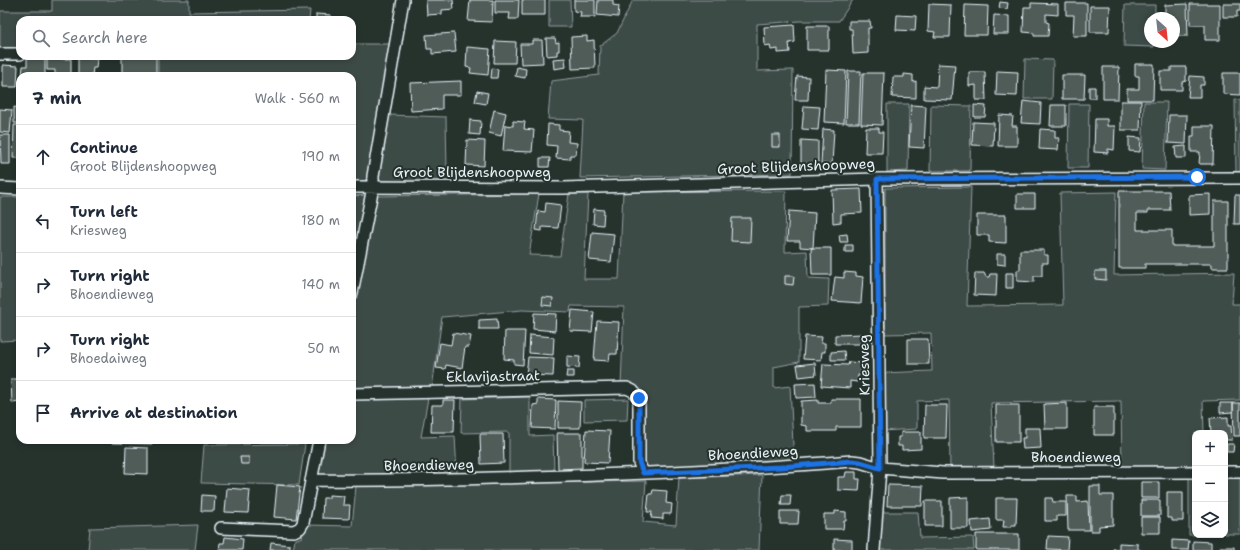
<!DOCTYPE html>
<meta charset="utf-8">
<style>
:root{--surface:#fff;--page:#f2f2f3;--text:#1f2937;--muted:#747a83;--line:#e0e1e3}
body{margin:0;font-family:"Shantell Sans",sans-serif;background:var(--page);color:var(--text)}
.controls{position:absolute;right:12px;bottom:12px;display:grid;overflow:hidden;border-radius:8px;box-shadow:0 2px 6px #0003}
.controls button{width:36px;height:36px;display:grid;place-items:center;padding:0;border:0;border-bottom:1px solid var(--line);background:var(--surface);color:var(--text);font:20px sans-serif}
.compass{position:absolute;left:1144px;top:12px;width:36px;height:36px;border-radius:50%;background:var(--surface);box-shadow:0 2px 6px #0003;rotate:153deg}
.stop{position:absolute;width:12px;height:12px;margin:-9px;border:3px solid #1a73e8;border-radius:50%;background:#fff}
.stop.end{background:#1a73e8;border-color:#fff;box-shadow:0 1px 4px #0008}
.list{margin:0;padding:0;list-style:none}
h2{display:flex;justify-content:space-between;align-items:center;height:52px;margin:0;padding:0 16px;font-size:17px}
h2 small{font-size:13px;font-weight:400;color:var(--muted)}
.list li{display:grid;grid-template-columns:26px 1fr auto;gap:12px;align-items:center;box-sizing:border-box;height:64px;padding:0 16px;border-top:1px solid var(--line)}
.list b{display:block;font-size:15px;white-space:nowrap}
.list p{margin:0;font-size:13px;white-space:nowrap;color:var(--muted)}
.list em{font-size:13px;font-style:normal;color:var(--muted)}
.icon{flex:none;width:22px;height:22px;fill:none;stroke:currentColor;stroke-width:2;stroke-linecap:round;stroke-linejoin:round}
.map{position:relative;flex:none;width:1240px;height:550px;overflow:hidden}
.search{position:absolute;background:var(--surface);box-shadow:0 2px 6px #0003;left:16px;top:16px;width:340px;height:44px;display:flex;align-items:center;gap:10px;box-sizing:border-box;padding:0 14px;border-radius:12px;color:var(--muted);font-size:15px}
.panel{position:absolute;background:var(--surface);box-shadow:0 2px 6px #0003;left:16px;top:72px;width:340px;height:372px;border-radius:12px}
.map>svg:first-child{display:block}
.green{fill:#3e4b47;stroke:#939ea0}
.building{fill:#505c59;stroke:#e8f1f8}
.lines{fill:none;stroke-linecap:round;stroke-linejoin:round}
.street-casing{stroke:#e8f1f8;stroke-width:14}
.street{stroke:#26332d;stroke-width:11}
.route{stroke:#1a73e8;stroke-width:5}
.labels{text-anchor:middle;stroke-width:4;stroke-linejoin:round;paint-order:stroke}
.street-label{font-size:14px;fill:#e8f1f8;stroke:#26332d}
</style>
<div class="map">
<svg width="1240" height="550" viewBox="0 0 1240 550">
<rect width="100%" height="100%" fill="#26332d"/>
<filter id="ink" filterUnits="userSpaceOnUse"><feTurbulence type="fractalNoise" baseFrequency=".025" numOctaves="2"/><feDisplacementMap in="SourceGraphic" scale="8" xChannelSelector="R" yChannelSelector="G"/><feConvolveMatrix kernelMatrix="1 2 1 2 8 2 1 2 1" color-interpolation-filters="sRGB"/></filter>
<g filter="url(#ink)">
<!-- green -->
<path class="green" d="M52 0H189V12L310 10 309 20H20V52H0V11H52Z
M549 0H570L571 27H549Z
M633 0H853L839 21H800L757 24V71L793 70 792 174 580 178 583 120 548 119 551 81 599 75 600 46 617 33Z
M1125 5H1155V18H1150V42H1154V47L1124 46Z
M352 44H390L369 173 365 181 352 182V76H158V56H352Z
M1025 59 1053 60 1052 99H1024Z
M1235 100H1240V172H1236Z
M1144 102H1167L1165 170 1142 169Z
M887 104H909L908 171 887 172Z
M1069 104H1089L1088 168H1068Z
M931 105 971 106 970 171H930Z
M389 115 446 117 447 172 440 183 380 181 377 180Z
M971 187 967 306 1063 305 1060 193 1116 192 1114 275 1234 273 1232 304H1240V400L1203 401 1204 433H1195V465L1122 467 1121 401 991 403 994 468H950L949 400 917 401V429L882 431V373L932 371 931 333 885 334V188Z
M786 191 785 252 807 251 808 278 829 279 828 306 799 307V362L774 367V388L790 386 794 464 645 472 641 394 621 386 624 307 571 306 570 312 522 310 442 317 432 388 352 390V310L360 274 376 196 539 194 529 255 560 256 569 194H588L584 279H619L623 192Z
M368 195 352 276V196Z
M0 197H20V340L0 341Z
M530 397V436L553 435 554 472H509V432L461 433 462 399Z
M352 398H428L421 437 455 436 457 473 316 476 323 440H352Z
M628 399 627 420 584 421V400Z
M305 444 299 485 201 483 204 445Z
M762 475 759 550H293L295 540 302 537 306 525 352 526 356 486 646 481 643 522 676 525 679 478Z
M1189 476H1195V535H1189Z
M1225 476H1240V534H1225Z
M879 512H918L920 538 973 537 974 550H878Z
M198 525 195 550H88L90 528Z"/>
<!-- building -->
<path class="building" d="M426 0H453L454 9 442 10V14L427 15Z
M470 0H493L492 22 468 21Z
M495 0H519L518 19H509L510 13H495Z
M522 0H545V15H522Z
M574 0H595V17H580L581 12 574 11Z
M598 0H613V5L619 6 618 17 597 15Z
M1000 2 1008 3 1007 9 999 8Z
M1031 3 1058 4V15L1046 14V22L1049 23 1048 36H1034V33L1023 32 1024 7H1031Z
M1066 3H1087V36H1073L1074 15H1066Z
M929 4 951 5 950 37H934L935 32 928 31Z
M1187 4 1188 36H1174V18H1165V5Z
M1190 4H1220V40H1205V25H1190Z
M1223 4H1240V11H1237V17H1223Z
M965 5 988 6 987 35H964Z
M1090 6H1110L1109 32H1090Z
M316 14 331 15 330 19 346 20H316Z
M897 15 916 16 915 31 896 30Z
M994 15 1009 16V34H993Z
M849 21H870L871 28H868V53L853 54 852 29H849Z
M794 25 795 42 789 43 790 52 778 53V49L771 50 770 45 765 46 764 27Z
M807 26H829V50H807Z
M454 33 456 52 432 54V49H427L426 35Z
M587 36V41L594 40 595 68 572 69 571 37Z
M546 38H555L556 43 559 42V51H557V55L547 56Z
M532 40H542L543 63 521 64 520 44H532Z
M495 41 516 42 515 63H494Z
M467 47 490 49 488 75 470 73 471 68 466 67Z
M47 56H62V59H71V76H55V70H47Z
M122 56H156V76H122Z
M27 58H45V76H22L23 66H27Z
M78 58 97 59 96 68H93L92 76H78Z
M565 58 566 67 554 69 553 59Z
M938 64 955 65 952 100 924 99V86L937 87Z
M1135 64H1154L1153 100H1127V89H1139V76H1135Z
M3 65 18 66 17 87H3Z
M517 67 526 69 525 78 515 76Z
M1103 67H1119L1118 99H1103Z
M1171 67H1186V81L1182 82V90H1160V71H1171Z
M492 68 498 69 497 78H491Z
M826 70 846 71 844 123 824 122Z
M848 71H861L859 123H846Z
M997 71 1018 72 1017 96 996 95Z
M969 72H985L986 100H976V85L969 86Z
M863 73H884L882 125 861 124Z
M1223 73H1240V95L1223 94Z
M904 74 913 75V82L916 81V98L892 97 893 77H904Z
M1062 75H1085L1084 99H1062Z
M797 76 809 77 808 100H795Z
M1190 76 1204 77V85H1200V97H1188Z
M461 81V95H442V109L411 111 410 83Z
M1089 87H1095V98H1089Z
M477 91 488 93 486 104 475 102Z
M1023 101 1041 103 1040 124 1021 123Z
M1121 101H1141L1140 130H1121Z
M911 105 926 106 924 148 909 147Z
M974 105 986 106 985 117H974Z
M1051 105H1066V126H1050Z
M804 106 820 107 818 130 802 129Z
M14 107 20 108V123H14Z
M0 109 12 110 10 133 0 132Z
M494 110 506 113 501 136 489 133Z
M999 115 1013 116 1012 126H1017V146H998Z
M1169 115H1187L1186 144 1168 143Z
M1095 119H1107V126H1115L1114 150 1108 149V153L1094 152Z
M470 120 481 121 480 135 469 134Z
M513 121 525 122 524 129 534 130 532 152 503 151 505 125 513 126Z
M973 122 994 123 993 146 972 145Z
M548 124 559 125V130L569 131 568 142 577 143 576 155H570V159L556 158 557 146 547 145Z
M14 125H20V158H13Z
M1194 126H1214L1213 164H1199L1200 152H1191V136H1194Z
M866 128H879V132H883L882 153H865Z
M823 129 834 130 832 164H821Z
M1040 129 1055 130V138H1059L1058 150 1039 149Z
M0 135H10V164H1Z
M772 135H780V147H772Z
M1129 137 1141 138 1140 152 1129 151Z
M467 140 485 141 484 166 466 165Z
M801 140 818 141V164H801Z
M1186 146V158H1176L1175 147Z
M540 158H550L549 167H540Z
M861 189 862 213 841 214V222L833 223 832 190Z
M1119 191H1169L1170 210H1148V213H1137V230H1172V246H1214V201H1228V268H1212V264H1145V268H1119Z
M1017 194H1035V208H1017Z
M1210 194V214L1189 215V195Z
M1235 195H1240V224H1234Z
M546 203 561 205 558 228 542 227V231L536 230 538 211 545 212Z
M594 209 604 210 603 225 593 224Z
M789 211 815 213 813 248 800 247V241H787Z
M977 215H1006V243L989 242V235H977Z
M732 218H751L750 242 731 241Z
M592 232 614 234 611 262 589 260Z
M847 234 848 242H840L839 235Z
M845 245H853V252H845Z
M811 248H831V275H812Z
M1020 250H1044V255H1048V263H1042V276H1034V282L1017 281V270H1020Z
M997 254H1005V265L997 264Z
M1095 271H1106V280L1095 279Z
M844 272 856 273V276L863 277 861 303 832 301 835 277 844 278Z
M975 273H984L986 277H989L990 274H997L996 296 974 295Z
M1006 273H1013V288H1006Z
M785 276H794L793 285 785 284Z
M543 297 553 298 552 306 542 305Z
M572 310 594 312 592 332 570 331Z
M534 313 556 314 555 331 533 329Z
M497 319 498 329H479V320Z
M597 321 619 322 617 354H610L609 361 594 360Z
M505 331H525L523 365 514 364V360L504 359Z
M453 333 471 336 469 347H465L462 368 446 365 445 369 436 368 440 343 451 345Z
M864 334V344H835V335Z
M530 335 554 337 553 355 529 353Z
M805 336 822 337 821 343H825V352H822L821 360 803 359Z
M908 339H928L929 364H908Z
M844 351 845 360H831V352Z
M567 356 580 357 579 368 567 367Z
M528 357 554 358 553 376 526 375Z
M849 362 862 363 861 375H858L857 382 850 381V388L821 386 823 364 848 365Z
M815 363 816 375 799 377 797 365Z
M567 371H574V377H566Z
M11 379H20V402L12 403Z
M815 383 816 397 796 398 795 384Z
M538 399 556 400 555 429 532 428 533 405 538 404Z
M831 399H861V427H836V431H807V426L801 425V401L818 400V403H831Z
M443 400H455L454 432H431L432 405H443Z
M558 401 581 402 580 428H558Z
M1067 403V429H1045L1044 404Z
M1220 403H1233V412L1220 413Z
M1233 403H1240V436H1234Z
M925 405H947L946 438H924Z
M996 405H1019V442H996Z
M1094 407H1114V435H1094Z
M1228 417V426H1231L1232 440H1225V433H1211L1210 418Z
M1025 428H1040L1041 448 1023 449 1022 438H1025Z
M586 430 610 431 608 463 584 462Z
M901 432H921V449L902 450V446H898V437H901Z
M557 433H582V468L558 469Z
M480 434H503L504 463 481 464Z
M112 440H152V444L112 443Z
M260 440H293V442H260Z
M1227 444H1234L1233 452H1227Z
M126 447 148 448V474L125 473Z
M240 457H249V464H241Z
M846 472H856V479H860L859 491 838 490V477H845Z
M1141 482H1159V498H1141Z
M277 485 300 487 296 519 274 517Z
M888 485 923 486 922 506H887Z
M1090 486H1100V495H1113V525L1099 526V531H1090Z
M227 488 250 490 248 513 225 512Z
M653 490 667 491 666 503 672 504 671 514H663V519L651 518 652 512H647L649 494H652Z
M1167 492H1183V521H1172V518H1167Z
M202 495 215 496 214 511H201Z
M329 495 344 496 343 505H350L349 519 322 518 323 498H329Z
M782 495H791L790 505H781Z
M1067 496H1077V502L1088 501 1089 530H1068Z
M968 497V528H950V498Z
M996 498H1017L1016 525H1011V527H1003L1004 520H996Z
M1045 498H1052L1053 502H1066V516H1057V521H1045Z
M1141 500H1160V516H1141Z
M925 501H942V526H925Z
M780 511H799L798 524H780Z
M835 511 846 512V521H844L843 529H824V514H835Z
M1141 517H1160V533H1141Z
M990 519 991 530 972 532 971 521Z
M976 534H1019V550H976Z
M1048 536 1068 537 1067 550 1047 549Z
M225 537 243 539 242 550H219L220 543H224Z
M834 539 852 540V550H834Z
M1172 540 1189 541 1188 550H1172Z
M1193 541 1211 542V550H1193Z
M271 543 290 545V550H270Z
M1119 543 1138 544V550H1141H1113V549H1119Z
M1220 547H1234V550H1220Z"/>
<g class="lines">
<defs>
<path id="street" d="M0 54H20
M352 187 563 188 877 179 1240 178
M0 188 20 189
M352 293 373 187V176L403 0
M352 394 627 388 633 391 639 398V463L643 473
M1225 472H1240
M311 480C415 481 518 478 622 474 699 471 775 467 852 461L860 462 880 468 943 473 1195 472
M221 528 294 531 300 528 303 523 319 440
M874 550 880 468 877 179"/>
</defs>
<!-- street casing -->
<use href="#street" class="street-casing"/>
<!-- street -->
<use href="#street" class="street"/>
</g>
</g>
<g class="lines" filter="url(#ink)">
<!-- route -->
<path class="route" d="M639 398V462L643 473 781 467 852 461 860 462 880 468 877 179 1197 177"/>
</g>
<g class="labels">
<!-- street labels -->
<g class="street-label">
<text transform="translate(796 166) rotate(-2)" y="5">Groot Blijdenshoopweg</text>
<text x="472" y="177">Groot Blijdenshoopweg</text>
<text transform="translate(864 365) rotate(-91)" y="5">Kriesweg</text>
<text transform="translate(493 376) rotate(-1)" y="5">Eklavijastraat</text>
<text transform="translate(753 453) rotate(-3)" y="5">Bhoendieweg</text>
<text x="1076" y="462">Bhoendieweg</text>
<text transform="translate(429 465) rotate(-1)" y="5">Bhoendieweg</text>
</g>
</g>
</svg>
<div class="controls">
<button>+</button>
<button>−</button>
<button><svg class="icon" aria-label="layers" viewBox="0 0 24 24"><path d="M12 4l9 5-9 5-9-5zM3 14l9 5 9-5"/></svg></button>
</div>
<svg class="compass" viewBox="-18 -18 36 36"><path d="M0-13l5 13h-10z" fill="#e53935"/><path d="M0 13l5-13h-10z" fill="#747a83"/></svg>
<div class="stop" style="left:1197px;top:177px"></div>
<div class="stop end" style="left:639px;top:398px"></div>
<div class="search"><svg class="icon" aria-label="search" viewBox="0 0 24 24"><circle cx="10" cy="10" r="6"/><path d="M15 15l6 6"/></svg>Search here</div>
<section class="panel">
<h2>7 min<small>Walk · 560 m</small></h2>
<ul class="list">
<li><svg class="icon" aria-label="ahead" viewBox="0 0 24 24"><path d="M12 20V5M6 11l6-6 6 6"/></svg><div><b>Continue</b><p>Groot Blijdenshoopweg</p></div><em>190 m</em></li>
<li><svg class="icon" aria-label="left" viewBox="0 0 24 24"><path d="M17 20v-9H6M10 6l-5 5 5 5"/></svg><div><b>Turn left</b><p>Kriesweg</p></div><em>180 m</em></li>
<li><svg class="icon" aria-label="right" viewBox="0 0 24 24"><path d="M7 20v-9h11M14 6l5 5-5 5"/></svg><div><b>Turn right</b><p>Bhoendieweg</p></div><em>140 m</em></li>
<li><svg class="icon" aria-label="right" viewBox="0 0 24 24"><path d="M7 20v-9h11M14 6l5 5-5 5"/></svg><div><b>Turn right</b><p>Bhoedaiweg</p></div><em>50 m</em></li>
<li><svg class="icon" aria-label="arrive" viewBox="0 0 24 24"><path d="M6 21V4h12l-3 4 3 4H6"/></svg><div><b>Arrive at destination</b></div></li>
</ul>
</section>
</div>
